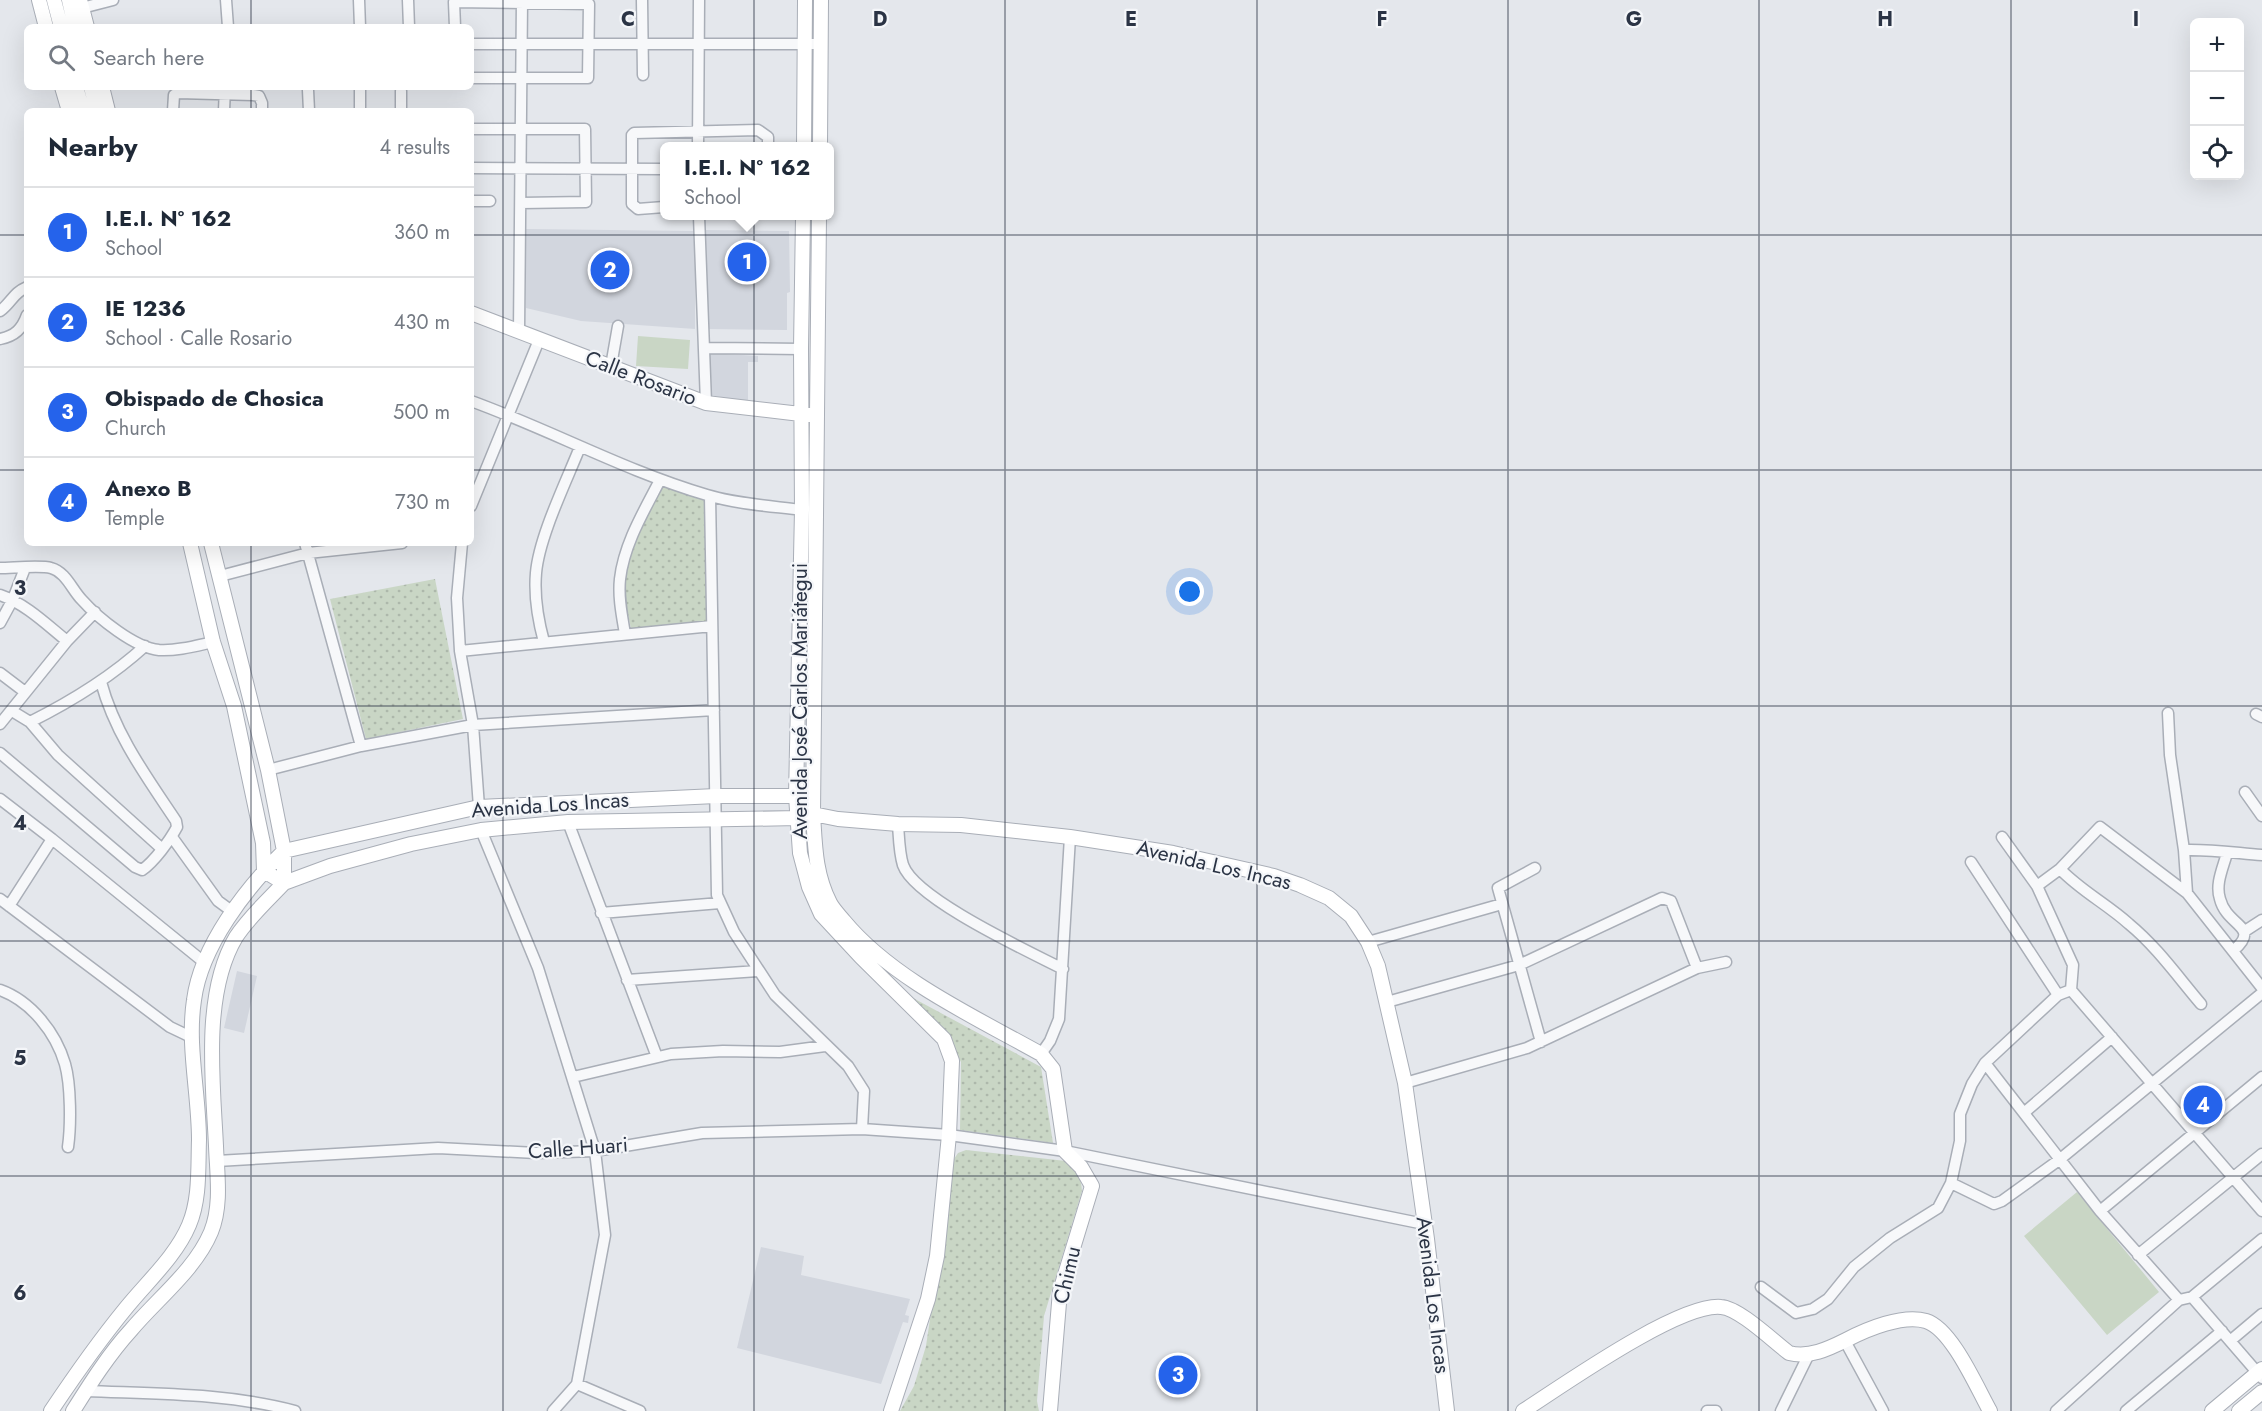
<!DOCTYPE html>
<meta charset="utf-8">
<style>
:root{--surface:#fff;--page:#f2f2f3;--text:#1f2937;--muted:#747a83;--line:#e0e1e3;--accent:#2563eb}
body{margin:0;font-family:Jost,sans-serif;background:var(--page);color:var(--text)}
.controls{position:absolute;right:18px;top:18px;display:grid;overflow:hidden;border-radius:9px;box-shadow:0 6px 24px #0002}
.controls button{width:54px;height:54px;display:grid;place-items:center;padding:0;border:0;border-bottom:2px solid var(--line);background:var(--surface);color:var(--text);font:30px sans-serif}
.you{position:absolute;left:1190px;top:592px;width:21px;height:21px;margin:-15px;border:4px solid #fff;border-radius:50%;background:#1a73e8;box-shadow:0 0 0 9px #1a73e833}
.badge{display:grid;place-items:center;width:39px;height:39px;border-radius:50%;background:var(--accent);color:#fff;font-size:20px;font-weight:700}
.pin{position:absolute;translate:-50% -50%;border:3px solid #fff;box-shadow:0 2px 6px #0006}
.popup{position:absolute;left:660px;top:142px;width:174px;height:78px;box-sizing:border-box;display:grid;place-content:center;border-radius:9px;background:var(--surface);filter:drop-shadow(0 2px 4px #0005);font-size:20px;white-space:nowrap;color:var(--muted)}
.popup b{font-size:22px;color:var(--text)}
.popup::after{content:'';position:absolute;left:50%;top:100%;margin-left:-12px;border:12px solid transparent;border-top-color:var(--surface)}
.list{margin:0;padding:0;list-style:none}
h2{display:flex;justify-content:space-between;align-items:center;height:78px;margin:0;padding:0 24px;font-size:26px}
h2 small{font-size:20px;font-weight:400;color:var(--muted)}
.list li{display:grid;grid-template-columns:39px 1fr auto;gap:18px;align-items:center;box-sizing:border-box;height:90px;padding:0 24px;border-top:2px solid var(--line)}
.list b{display:block;font-size:22px;white-space:nowrap}
.list p{margin:0;font-size:20px;white-space:nowrap;color:var(--muted)}
.list em{font-size:20px;font-style:normal;color:var(--muted)}
.icon{flex:none;width:33px;height:33px;fill:none;stroke:currentColor;stroke-width:2;stroke-linecap:round;stroke-linejoin:round}
.map{position:relative;flex:none;width:2262px;height:1411px;overflow:hidden}
.search{position:absolute;background:var(--surface);box-shadow:0 6px 24px #0002;left:24px;top:24px;width:450px;height:66px;display:flex;align-items:center;gap:15px;box-sizing:border-box;padding:0 21px;border-radius:9px;color:var(--muted);font-size:22px}
.panel{position:absolute;background:var(--surface);box-shadow:0 6px 24px #0002;left:24px;top:108px;width:450px;height:438px;border-radius:9px}
.map>svg:first-child{display:block}
.built{fill:#d2d6de}
.grass{fill:url(#grass-dots)}
.garden{fill:#c9d6c5}
.lines{fill:none;stroke-linecap:round;stroke-linejoin:round}
.street-casing{stroke:#a9aeb7;stroke-width:13}
.secondary-casing{stroke:#a9aeb7;stroke-width:16}
.street{stroke:#f7f8fa;stroke-width:10}
.secondary{stroke:#fff;stroke-width:14}
.grid{fill:none;stroke:#2b3445;stroke-width:1.5;stroke-opacity:0.55}
.labels{text-anchor:middle;stroke-width:4.5;stroke-linejoin:round;paint-order:stroke}
.street-label{font-size:21px;fill:#2b3445;stroke:#f4f6f9}
.grid-label{font-size:20px;text-anchor:middle;font-weight:bold;fill:#2b3445;stroke:#f4f6f9;stroke-width:4.5;stroke-linejoin:round;paint-order:stroke}
</style>
<div class="map">
<svg width="2262" height="1411" viewBox="0 0 2262 1411">
<defs>
<pattern id="grass-dots" width="8" height="8" patternUnits="userSpaceOnUse" patternTransform="scale(1.5)"><rect width="8" height="8" fill="#c9d6c5"/><path d="M2 2h.1M6 6h.1" fill="none" stroke="#adb8ab" stroke-width="1.8" stroke-linecap="round"/></pattern>
</defs>
<rect width="100%" height="100%" fill="#e4e7ec"/>
<!-- built -->
<path class="built" d="M526 229 695 231V329L581 321 526 308Z
M705 230 789 231 790 292 787 293V330L707 329Z
M710 353 758 356V362H748V402L710 395Z
M237 971 257 976 244 1033 224 1028Z
M761 1247 804 1256 801 1275 910 1299 905 1315 909 1316 908 1323 903 1322 881 1384 737 1348Z"/>
<!-- grass -->
<path class="grass" d="M662 484 708 499 709 623 631 629C629 617 625 605 625 593 624 554 645 518 662 484Z
M435 579 463 719 366 739 330 599Z
M913 998 1041 1067 1053 1143 960 1130 961 1062 944 1031Z
M966 1150 1066 1161C1077 1170 1081 1176 1082 1191L1044 1316 1037 1401 1039 1411H900L914 1386 926 1346 954 1159 958 1153Z"/>
<!-- garden -->
<path class="garden" d="M638 336 690 340 688 369 636 366Z
M2077 1192 2159 1292 2107 1335 2024 1236Z"/>
<g class="lines">
<defs>
<path id="street" d="M226 0 228 27
M359 0 360 27
M408 0 409 27
M642 0 643 75
M82 8 113 0
M455 27 454 2 589 4 588 78H471
M471 44H821
M308 90 309 111
M173 111 174 95 178 93 253 95 259 96 262 103V111
M224 111 225 87
M360 111V87
M401 111V91
M471 129H585L586 202 521 203
M698 146 699 0
M471 168 664 169
M471 201H490
M664 207 638 209 632 204V135L634 133 758 130 768 137V146
M699 216 706 403
M0 311C12 302 13 293 27 287
M519 332 522 0
M0 339C15 336 22 329 27 315
M705 348 801 349
M611 366 618 326
M471 401C551 430 625 471 707 495 737 504 771 506 802 510
M710 496 717 895 734 932 775 995 848 1066 864 1091 862 1129
M471 506 539 340
M305 543 361 746
M462 543 457 598 460 651 473 725 479 807
M0 568C12 568 41 565 51 568 66 572 72 590 82 600 98 618 135 648 159 650 177 651 195 646 213 642
M220 576 308 553 402 543
M0 595C26 604 46 624 67 641
M0 623 13 599 25 568
M625 634C622 616 618 597 620 579 624 544 644 511 660 480
M544 642C538 620 534 596 536 573 539 537 566 482 580 447
M460 651 712 626
M0 673 25 692
M12 711 30 722 58 755 161 848
M2168 713 2170 755 2184 850 2187 893 2262 988
M2256 714 2262 717
M30 722C72 701 110 678 145 646
M0 724 67 641 95 612
M0 753 135 867 142 870C154 862 170 840 177 827L176 821C146 776 115 734 101 682
M268 770 361 746 473 725 714 710
M2245 792 2262 816
M0 799 52 839 205 963
M568 822 657 1057
M898 824C899 837 899 852 903 865 915 899 1028 951 1063 969
M481 830 538 968 595 1151 605 1235 577 1384 553 1411
M172 837 218 901 233 912
M2002 837 2037 886 2073 965 2071 990 2262 1211
M2184 850C2210 849 2236 853 2262 855
M2227 853C2223 868 2215 884 2220 899 2227 927 2262 926 2233 951
M1971 862 2058 995
M1535 868 1498 888 1541 1042
M2060 869C2081 891 2107 904 2129 924 2157 947 2178 977 2201 1004
M2037 886 2060 869 2100 827 2187 893
M0 899 170 1027 193 1038
M9 906 52 839
M601 913 720 903
M2245 931 2262 920
M1368 942 1502 904
M627 980 758 971
M0 990C31 1001 56 1033 65 1064 71 1085 71 1126 68 1147
M1387 1002 1519 965 1662 898 1671 901 1697 968
M1041 1054 1050 1041 1059 1019 1070 837
M1985 1063 2100 1211 2179 1300 2192 1297 2262 1239
M573 1077 671 1054 723 1051 780 1052 825 1046
M1405 1083 1527 1048 1697 968 1726 962
M2025 1112 2112 1037
M217 1161 438 1148 536 1153 595 1151 702 1133 862 1129 949 1135 1065 1151 1424 1224
M1951 1183 1994 1204 2002 1201 2059 1160 2262 993
M2100 1211 2262 1077
M2138 1255 2262 1154
M1761 1287 1796 1313 1813 1309 1828 1299 1854 1267 1890 1238 1938 1208 1951 1183 1960 1141V1114L1972 1084 1985 1063 2058 995 2071 990
M2192 1297 2262 1378
M1845 1341 1883 1411
M2230 1341 2262 1314
M577 1384 640 1411
M86 1391C155 1394 228 1393 295 1411
M1707 1411H1716
M1781 1411 1809 1354
M2056 1411 2179 1300
M2126 1411 2222 1331"/>
<path id="secondary" d="M39 0 46 27
M54 0 61 27
M69 0 75 27
M80 0 87 27
M62 87 69 111
M76 87 83 111
M91 87 97 111
M102 87 108 111
M804 146 805 0
M820 146 821 0
M803 216 801 349 802 510 796 796 800 853 809 887 821 914 861 957 944 1039 952 1061 949 1135 937 1256 928 1299 891 1411
M819 216 813 814C815 845 815 874 830 903 833 909 839 915 844 921 892 979 975 1017 1041 1054L1053 1069 1065 1151 1081 1167 1092 1186 1060 1291 1050 1411
M471 313 706 403 809 415
M190 543 213 642 234 706 263 843 264 871 284 883
M284 851 479 807 716 796H796L802 803
M284 883 330 866 411 844 481 830 568 822 798 818 813 814 838 819 898 824 961 825 1070 837 1173 853 1274 876 1300 885 1329 898 1351 916 1368 942 1378 966 1405 1083 1427 1239 1447 1411
M51 1411C75 1375 99 1341 126 1308 147 1282 176 1256 189 1225 200 1199 198 1169 199 1140 199 1094 187 1046 194 1000 201 946 246 888 284 851
M73 1411C90 1384 109 1354 131 1330 157 1299 195 1270 211 1232 222 1205 217 1174 216 1146 213 1082 202 994 236 937 249 917 268 900 284 883V851L268 770 211 543
M1523 1411C1562 1386 1679 1303 1721 1307 1739 1308 1773 1341 1789 1353 1809 1358 1828 1349 1846 1340 1867 1329 1903 1314 1926 1321 1952 1329 1977 1388 1990 1411
M2212 1411 2262 1369
M2239 1411 2262 1392"/>
</defs>
<!-- street casing -->
<use href="#street" class="street-casing"/>
<!-- secondary casing -->
<use href="#secondary" class="secondary-casing"/>
<!-- street -->
<use href="#street" class="street"/>
<!-- secondary -->
<use href="#secondary" class="secondary"/>
</g>
<!-- grid -->
<path class="grid" d="M251 0V27M503 0V1411M754 0V1411M1005 0V1411M1257 0V1411M1508 0V1411M1759 0V1411M2011 0V1411M251 87V111M0 235H27M471 235H2262M0 470H27M471 470H2262M251 543V1411M0 706H2262M0 941H2262M0 1176H2262"/>
<g class="labels">
<!-- street labels -->
<g class="street-label">
<text transform="translate(641 378) rotate(21)" y="7">Calle Rosario</text>
<text transform="translate(800 701) rotate(-90)" y="7">Avenida José Carlos Mariátegui</text>
<text transform="translate(550 805) rotate(-4)" y="7">Avenida Los Incas</text>
<text transform="translate(1214 865) rotate(13)" y="7">Avenida Los Incas</text>
<text transform="translate(578 1148) rotate(-4)" y="7">Calle Huari</text>
<text transform="translate(1067 1275) rotate(-77)" y="7">Chimu</text>
<text transform="translate(1433 1295) rotate(83)" y="7">Avenida Los Incas</text>
</g>
</g>
<g class="grid-label">
<text x="628" y="26">C</text>
<text x="880" y="26">D</text>
<text x="1131" y="26">E</text>
<text x="1382" y="26">F</text>
<text x="1634" y="26">G</text>
<text x="1885" y="26">H</text>
<text x="2136" y="26">I</text>
<text x="20" y="595">3</text>
<text x="20" y="830">4</text>
<text x="20" y="1065">5</text>
<text x="20" y="1300">6</text>
</g>
</svg>
<div class="controls">
<button>+</button>
<button>−</button>
<button><svg class="icon" aria-label="locate" viewBox="0 0 24 24"><circle cx="12" cy="12" r="6"/><path d="M12 2v4M12 18v4M2 12h4M18 12h4"/></svg></button>
</div>
<div class="you"></div>
<div class="pin badge" style="left:747px;top:262px">1</div>
<div class="popup"><b>I.E.I. N° 162</b>School</div>
<div class="pin badge" style="left:610px;top:270px">2</div>
<div class="pin badge" style="left:1178px;top:1375px">3</div>
<div class="pin badge" style="left:2203px;top:1105px">4</div>
<div class="search"><svg class="icon" aria-label="search" viewBox="0 0 24 24"><circle cx="10" cy="10" r="6"/><path d="M15 15l6 6"/></svg>Search here</div>
<section class="panel">
<h2>Nearby<small>4 results</small></h2>
<ul class="list">
<li><span class="badge">1</span><div><b>I.E.I. N° 162</b><p>School</p></div><em>360 m</em></li>
<li><span class="badge">2</span><div><b>IE 1236</b><p>School · Calle Rosario</p></div><em>430 m</em></li>
<li><span class="badge">3</span><div><b>Obispado de Chosica</b><p>Church</p></div><em>500 m</em></li>
<li><span class="badge">4</span><div><b>Anexo B</b><p>Temple</p></div><em>730 m</em></li>
</ul>
</section>
</div>
